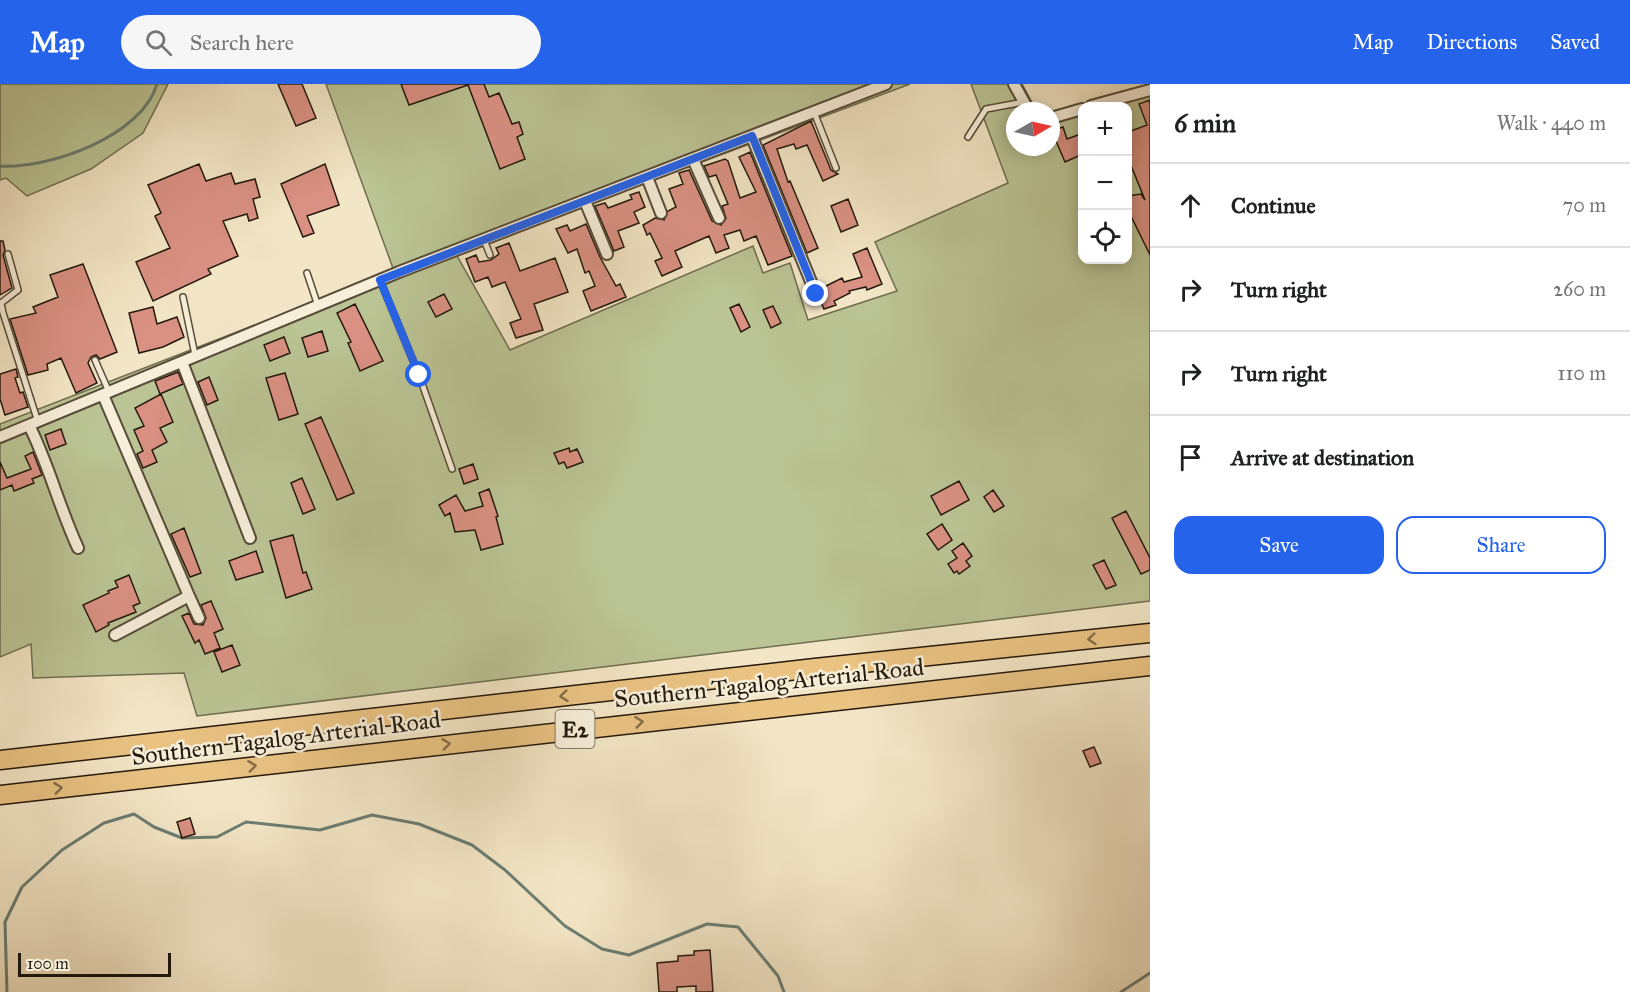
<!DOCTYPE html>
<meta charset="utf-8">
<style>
:root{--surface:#fff;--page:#f6f6f6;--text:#202124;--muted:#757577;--line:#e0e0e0;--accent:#2563eb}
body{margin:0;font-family:"IM FELL Great Primer",serif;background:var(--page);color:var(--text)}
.controls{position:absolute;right:18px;top:18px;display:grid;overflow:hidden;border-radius:12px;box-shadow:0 3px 15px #0003}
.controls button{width:54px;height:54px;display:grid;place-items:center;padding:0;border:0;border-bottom:2px solid var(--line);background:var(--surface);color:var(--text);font:30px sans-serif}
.compass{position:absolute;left:1006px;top:18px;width:54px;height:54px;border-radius:50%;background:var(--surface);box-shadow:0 3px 15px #0003;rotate:81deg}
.scale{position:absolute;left:18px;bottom:15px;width:153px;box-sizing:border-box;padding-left:6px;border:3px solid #23190c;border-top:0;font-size:16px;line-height:21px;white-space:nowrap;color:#23190c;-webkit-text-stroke:4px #f7efda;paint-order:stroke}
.stop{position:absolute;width:18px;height:18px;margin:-14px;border:4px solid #2563eb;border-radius:50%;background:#fff}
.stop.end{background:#2563eb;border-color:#fff;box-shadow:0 2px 6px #0008}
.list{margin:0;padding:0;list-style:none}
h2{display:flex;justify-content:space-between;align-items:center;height:78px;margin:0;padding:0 24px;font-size:26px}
h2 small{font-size:20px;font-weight:400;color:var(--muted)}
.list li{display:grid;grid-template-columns:39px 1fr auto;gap:18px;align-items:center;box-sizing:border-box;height:84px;padding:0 24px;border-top:2px solid var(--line)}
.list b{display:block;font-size:22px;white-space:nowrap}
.list em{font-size:20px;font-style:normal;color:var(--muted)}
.actions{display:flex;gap:12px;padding:18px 24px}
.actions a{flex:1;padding:14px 0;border:2px solid var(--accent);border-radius:18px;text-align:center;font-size:21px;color:var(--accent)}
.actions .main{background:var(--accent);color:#fff}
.icon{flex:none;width:33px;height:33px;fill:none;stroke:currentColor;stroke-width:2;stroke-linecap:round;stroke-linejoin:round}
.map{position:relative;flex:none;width:1150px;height:908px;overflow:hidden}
header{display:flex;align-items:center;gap:36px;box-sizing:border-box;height:84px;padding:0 30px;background:var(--accent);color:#fff}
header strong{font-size:28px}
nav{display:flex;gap:33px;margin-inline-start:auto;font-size:21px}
.search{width:420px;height:54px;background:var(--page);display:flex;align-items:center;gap:15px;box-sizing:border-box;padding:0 21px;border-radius:33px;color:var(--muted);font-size:22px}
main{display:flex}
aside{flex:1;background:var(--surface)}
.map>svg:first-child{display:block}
.green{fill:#bbc494;stroke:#6f6e50;stroke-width:1.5;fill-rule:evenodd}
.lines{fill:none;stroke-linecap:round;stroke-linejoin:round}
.stream{stroke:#6b7d72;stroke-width:3}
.building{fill:#da9183;stroke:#23190c;stroke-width:1.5}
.lane-casing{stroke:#574c3a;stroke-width:8}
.street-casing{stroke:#574c3a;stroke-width:14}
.highway-casing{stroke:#23190c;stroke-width:21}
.lane{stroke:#f7efda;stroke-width:5}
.street{stroke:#f7efda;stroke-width:10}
.highway{stroke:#eac383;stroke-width:18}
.oneway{stroke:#866e48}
.route{stroke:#2563eb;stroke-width:8}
.labels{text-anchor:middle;stroke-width:5;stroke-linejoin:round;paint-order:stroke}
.shield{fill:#f7efda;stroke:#63594a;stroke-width:1.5}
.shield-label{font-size:22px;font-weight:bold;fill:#23190c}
.street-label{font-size:24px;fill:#23190c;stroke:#f7efda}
</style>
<header>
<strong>Map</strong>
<div class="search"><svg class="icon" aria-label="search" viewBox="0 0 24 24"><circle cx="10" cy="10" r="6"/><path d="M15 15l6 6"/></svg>Search here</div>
<nav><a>Map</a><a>Directions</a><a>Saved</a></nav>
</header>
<main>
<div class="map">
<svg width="1150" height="908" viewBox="0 0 1150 908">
<rect width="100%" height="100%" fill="#f3e6c6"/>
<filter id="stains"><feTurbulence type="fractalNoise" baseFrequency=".00333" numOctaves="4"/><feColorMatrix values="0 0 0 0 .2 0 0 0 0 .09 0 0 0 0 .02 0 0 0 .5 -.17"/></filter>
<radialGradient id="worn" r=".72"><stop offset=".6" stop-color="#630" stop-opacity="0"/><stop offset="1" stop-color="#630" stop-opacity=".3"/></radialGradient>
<!-- green -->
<path class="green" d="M0 0H168L143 49 91 85 27 112 6 94 0 96Z
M326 0H910L456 170 510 266 753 162 763 189 790 179 808 236 897 207 875 158 1008 99 971 0H1022L1036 26 1042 27H1015V63H1051V29L1150 1V517L197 632 184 589 33 594 31 560 0 573V340L394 187ZM1082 22H1128V176H1082Z"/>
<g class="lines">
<!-- stream -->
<path class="stream" d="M0 82C50 85 142 52 157 0
M7 908 5 838 22 803 62 766 104 739 134 730 154 743 182 754 217 753 246 738 320 746 372 731 419 740 472 761 505 786 565 842 602 865 629 871 707 840 738 843 778 892 784 908
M1121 908 1150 889"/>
</g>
<!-- building -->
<path class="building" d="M278 0H302L316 34 296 42Z
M401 0H484L489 13 499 9 512 40 519 38 523 50 517 53 525 75 500 85 468 1 409 21Z
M1150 16V171L1128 126V112L1141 110 1145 116 1128 74V48L1147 41 1139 20Z
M811 37 831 86 838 90 823 97 807 61 796 65 794 60 777 65 788 98 790 97 818 164 807 169 763 61Z
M1063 43 1067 55 1083 49V70L1065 78 1056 57 1051 59V47Z
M750 68 792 172 768 181 756 152 744 157 740 146 724 151 729 164 716 169 709 152 675 167 682 183 662 192 655 177 662 174 650 149 647 151 643 141 655 134 664 136 668 127 676 123 669 105 683 100 679 89 689 86 712 137 721 141 726 134 722 122 728 120 716 91 709 93 704 82 725 75 728 77 740 114 756 108 739 73Z
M199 80 206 97 231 89 235 100 255 95 260 113 253 115 258 134 249 137 247 130 223 137 238 172 208 185 211 190 153 217 136 178 170 164 155 132 161 129 148 101Z
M325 80 339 121 307 132 314 149 303 153 281 100Z
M639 108 645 123 634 128 639 139 618 147 624 163 614 167 595 122 605 119 608 124 632 115 630 111Z
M848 115 858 141 841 148 831 122Z
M586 140 600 173 616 202 620 200 626 213 591 227 583 207 595 202 589 187 585 189 577 165 568 169 556 145 567 141 570 147Z
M0 157H3L5 166 3 171 12 204 0 211Z
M509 159 520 187 555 174 568 208 534 220 543 246 516 254 510 239 521 235 505 198 492 203 488 193 475 198 466 175 476 171 479 178 491 176 499 170 496 164Z
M867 164 882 200 867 206 866 203 849 207 850 209 834 217 836 221 824 225 820 216 823 210 822 204 842 194 844 198 862 193 853 170Z
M83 180 117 268 100 275 96 271 91 273 88 279 97 299 76 309 61 274 47 280 48 286 28 291 10 235 36 229 33 223 58 213 50 191Z
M444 210 452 225 436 233 428 218Z
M355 220 383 277 360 287 348 259 351 258 337 229Z
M739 220 750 243 741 248 730 224Z
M773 222 781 239 771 244 763 226Z
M153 223 157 240 177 233 184 253 163 263 139 269 129 229Z
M322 247 328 267 308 273 302 254Z
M284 253 290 269 270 277 264 261Z
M16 285 18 293 15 294 20 309 23 308 28 323 5 331 0 315V290Z
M178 288 183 300 160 310 155 297Z
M285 289 298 330 279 336 266 294Z
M209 293 218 316 207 321 198 298Z
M161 310 173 338 160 344 167 358 152 366 157 378 143 384 137 370 143 367 134 346 144 342 135 324Z
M321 333 354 409 337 416 305 340Z
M61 345 66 360 50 366 45 351Z
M569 364 570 368 577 365 583 378 567 384 564 378 559 380 554 369Z
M33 368 42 391 32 395 34 399 14 407 12 401 0 406V378L7 394 31 385 25 372Z
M473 380 478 395 464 400 459 385Z
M302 394 315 425 303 430 291 399Z
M959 397 969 416 941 431 931 412Z
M489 405 498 432 496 433 503 460 481 466 475 446 455 448 450 429 445 432 439 421 456 411 465 427 483 422 479 409Z
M993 406 1004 422 994 428 984 413Z
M1126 427 1150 474V486L1141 490 1112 434Z
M942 440 952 456 938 466 927 450Z
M184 444 201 489 190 493 171 450Z
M293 451 303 489 306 488 312 505 286 514 270 457Z
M963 459 972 472 966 477 970 482 959 490 957 487 954 489 948 480 957 474 952 467Z
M256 467 263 488 236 496 229 477Z
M1104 476 1116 501 1106 505 1093 481Z
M129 491 140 519 133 522 136 528 108 539 109 541 96 548 83 521 109 509 108 507 118 503 115 497Z
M211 517 223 545 214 549 220 564 205 570 199 556 195 559 182 532 189 529 194 540 203 541 206 534 201 521Z
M232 561 240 581 222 588 214 568Z
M1094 663 1101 679 1090 683 1083 667Z
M190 734 195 750 182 754 177 738Z
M710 866 713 908H696V902L677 903V908H659L657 879 678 877V872L694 871V867Z"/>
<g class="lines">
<defs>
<path id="lane" d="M814 28 836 84
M968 53 986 25 1024 18
M484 156 490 171
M8 170 18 206 1 219 3 229 38 338
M307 189 318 222
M380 196 419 291 452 385
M183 213 195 271
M95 276 109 308"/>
<path id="street" d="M1014 0 1029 27
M1091 22 1150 6
M1051 34 1082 25
M752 53 816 210
M693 75 719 134
M647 93 661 129
M585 117 607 170
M182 278 250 454
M103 311 189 512 115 551
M29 341C49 381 59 423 78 464
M0 353 399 188 886 0
M189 512 199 534"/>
<path id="highway" d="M0 676 815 584 1150 549
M0 711 1150 582"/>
</defs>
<!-- lane casing -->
<use href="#lane" class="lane-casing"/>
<!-- street casing -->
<use href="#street" class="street-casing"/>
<!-- highway casing -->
<use href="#highway" class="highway-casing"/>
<!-- lane -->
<use href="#lane" class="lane"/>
<!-- street -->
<use href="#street" class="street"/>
<!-- highway -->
<use href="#highway" class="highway"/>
</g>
<!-- one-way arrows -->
<defs><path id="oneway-chevron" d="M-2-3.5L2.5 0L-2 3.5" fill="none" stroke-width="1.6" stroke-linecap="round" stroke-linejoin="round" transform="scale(1.5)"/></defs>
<g class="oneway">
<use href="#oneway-chevron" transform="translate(1092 555) rotate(174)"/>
<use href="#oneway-chevron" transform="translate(564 612) rotate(174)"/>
<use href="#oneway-chevron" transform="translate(639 638) rotate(-7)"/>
<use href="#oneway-chevron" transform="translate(446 660) rotate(-7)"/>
<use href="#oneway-chevron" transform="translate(252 682) rotate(-7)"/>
<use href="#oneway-chevron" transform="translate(58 704) rotate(-7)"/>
</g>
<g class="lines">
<!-- route -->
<path class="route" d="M419 291 380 196 752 52 816 210"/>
</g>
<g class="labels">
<!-- shield labels -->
<rect class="shield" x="555.5" y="626" width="39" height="38" rx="4.5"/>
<g class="shield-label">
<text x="575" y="653">E2</text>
</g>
<!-- street labels -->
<g class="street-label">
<text transform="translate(769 599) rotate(-6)" y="8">Southern Tagalog Arterial Road</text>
<text transform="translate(286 654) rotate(-7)" y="8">Southern Tagalog Arterial Road</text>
</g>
</g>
<rect width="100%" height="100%" filter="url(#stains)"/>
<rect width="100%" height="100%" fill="url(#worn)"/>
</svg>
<div class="controls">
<button>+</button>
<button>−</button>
<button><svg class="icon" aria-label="locate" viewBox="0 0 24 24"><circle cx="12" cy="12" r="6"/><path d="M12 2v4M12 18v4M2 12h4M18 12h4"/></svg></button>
</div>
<svg class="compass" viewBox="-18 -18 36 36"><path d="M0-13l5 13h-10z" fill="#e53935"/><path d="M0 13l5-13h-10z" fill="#757577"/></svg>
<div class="scale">100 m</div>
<div class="stop" style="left:419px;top:291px"></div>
<div class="stop end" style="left:816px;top:210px"></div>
</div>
<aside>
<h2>6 min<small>Walk · 440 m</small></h2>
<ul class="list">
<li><svg class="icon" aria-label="ahead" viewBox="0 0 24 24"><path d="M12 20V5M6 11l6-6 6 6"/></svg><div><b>Continue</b></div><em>70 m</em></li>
<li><svg class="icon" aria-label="right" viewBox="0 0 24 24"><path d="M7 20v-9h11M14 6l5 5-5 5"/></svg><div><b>Turn right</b></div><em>260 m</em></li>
<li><svg class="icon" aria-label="right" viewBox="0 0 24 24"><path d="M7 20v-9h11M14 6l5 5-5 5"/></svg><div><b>Turn right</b></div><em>110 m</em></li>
<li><svg class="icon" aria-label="arrive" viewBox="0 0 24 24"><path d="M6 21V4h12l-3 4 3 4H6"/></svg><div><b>Arrive at destination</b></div></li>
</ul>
<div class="actions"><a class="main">Save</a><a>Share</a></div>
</aside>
</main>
